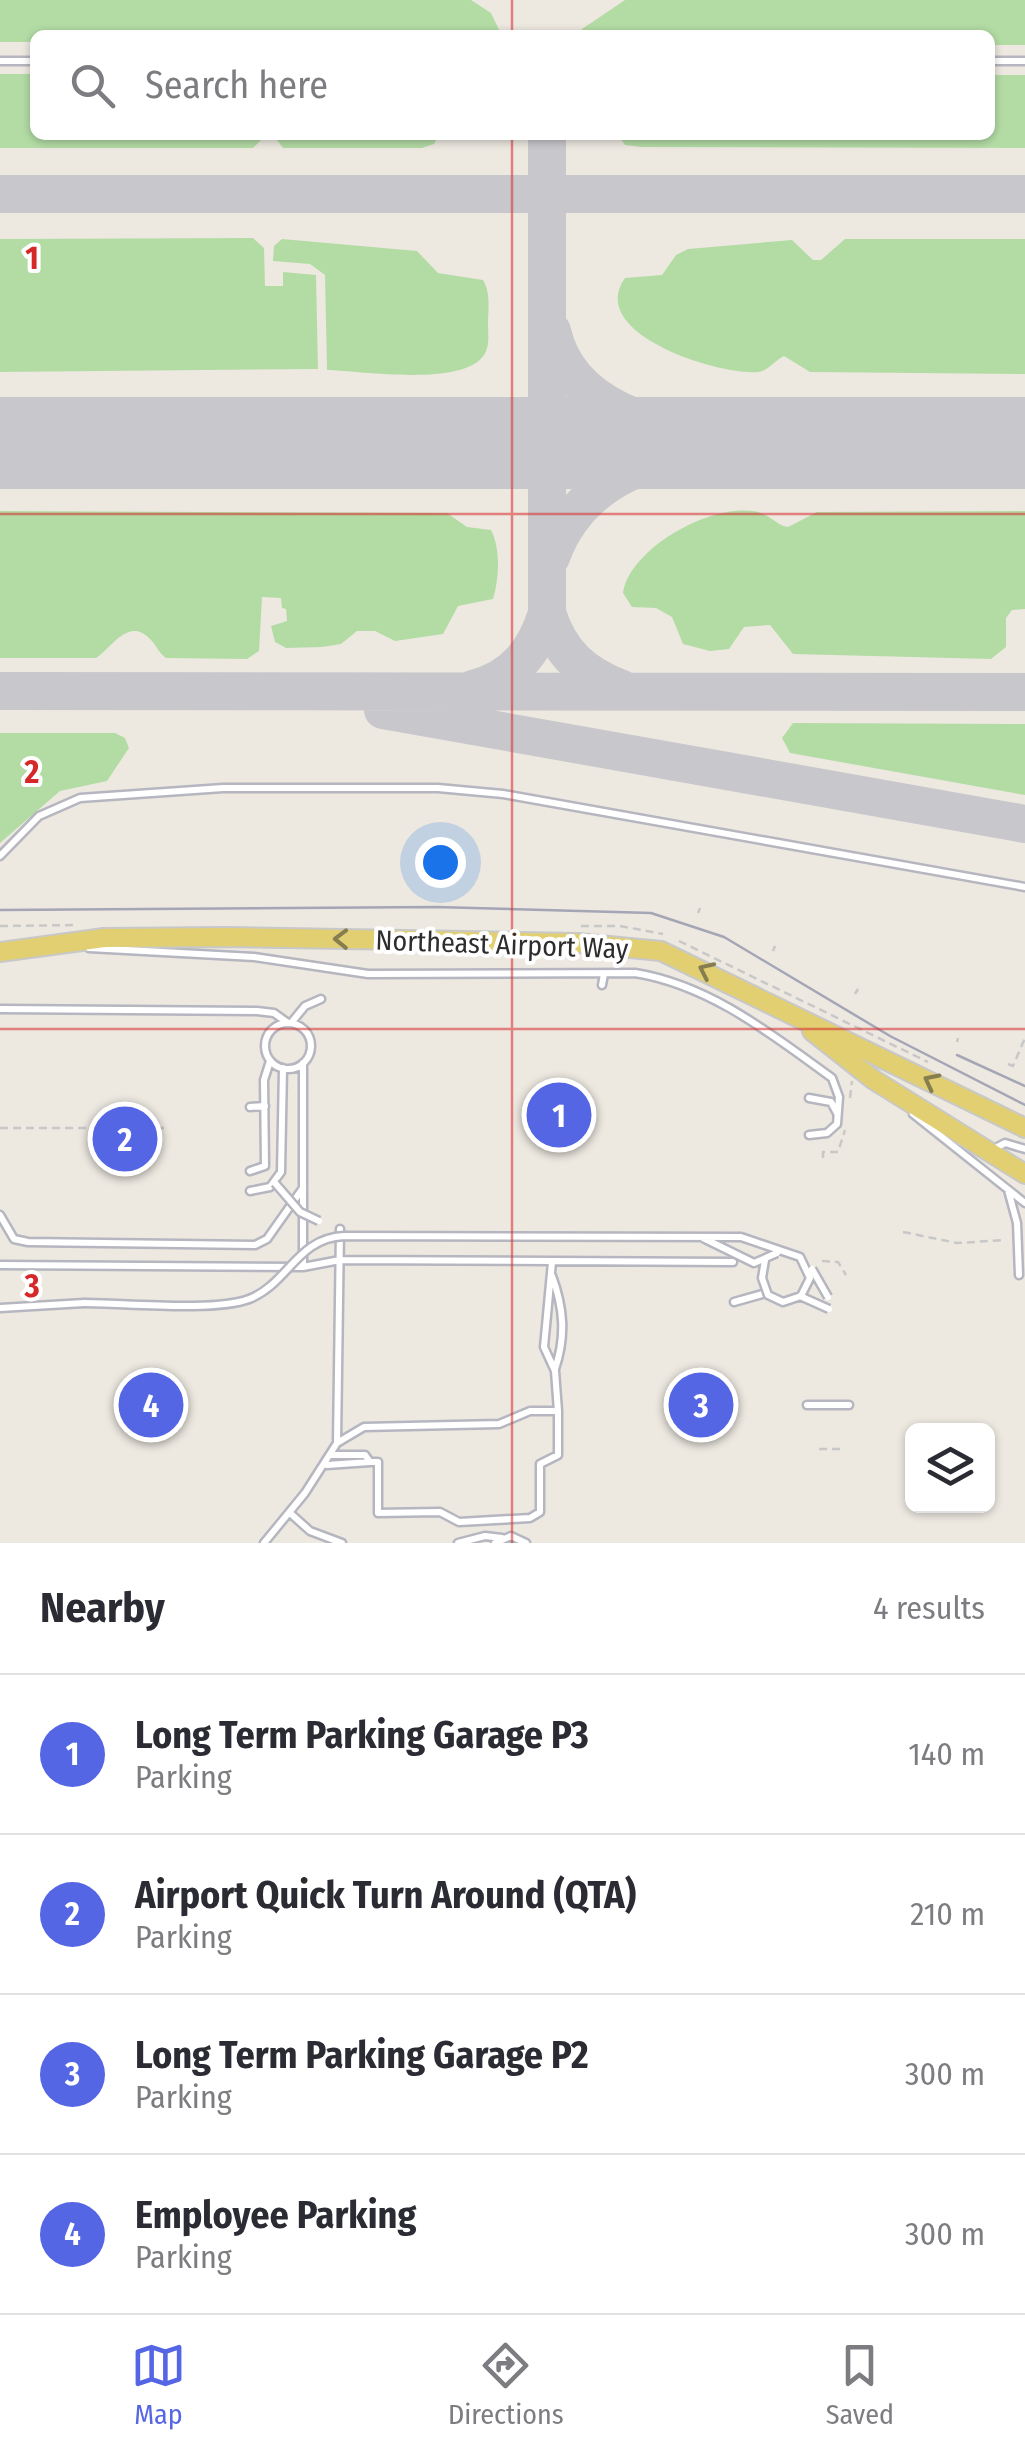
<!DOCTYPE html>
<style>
:root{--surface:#fff;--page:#f7f7f7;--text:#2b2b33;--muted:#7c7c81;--line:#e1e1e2;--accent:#5566e5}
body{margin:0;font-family:"Fira Sans Condensed",sans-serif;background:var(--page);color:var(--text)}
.controls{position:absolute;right:30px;bottom:30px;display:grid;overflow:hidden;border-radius:15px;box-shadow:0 2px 8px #0004}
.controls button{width:90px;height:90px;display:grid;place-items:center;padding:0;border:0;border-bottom:2px solid var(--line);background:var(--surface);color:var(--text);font:50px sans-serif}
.you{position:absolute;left:440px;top:862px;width:35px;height:35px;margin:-25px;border:8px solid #fff;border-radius:50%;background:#1a73e8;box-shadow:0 0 0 15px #1a73e833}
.badge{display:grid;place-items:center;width:65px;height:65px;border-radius:50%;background:var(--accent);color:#fff;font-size:32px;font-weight:700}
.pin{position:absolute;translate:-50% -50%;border:5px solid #fff;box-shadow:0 2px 10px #0006}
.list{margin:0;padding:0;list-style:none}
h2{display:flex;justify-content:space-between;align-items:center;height:130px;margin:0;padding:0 40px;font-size:42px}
h2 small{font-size:32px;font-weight:400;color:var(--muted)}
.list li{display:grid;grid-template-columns:65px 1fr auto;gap:30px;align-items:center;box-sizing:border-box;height:160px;padding:0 40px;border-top:2px solid var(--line)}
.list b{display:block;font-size:38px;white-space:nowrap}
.list p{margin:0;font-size:32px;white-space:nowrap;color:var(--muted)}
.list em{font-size:32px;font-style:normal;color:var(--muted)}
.icon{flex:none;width:55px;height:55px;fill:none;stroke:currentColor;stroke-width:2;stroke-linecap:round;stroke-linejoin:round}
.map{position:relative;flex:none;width:1025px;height:1543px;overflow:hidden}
.search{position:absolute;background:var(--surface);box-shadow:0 2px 8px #0004;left:30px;right:30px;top:30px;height:110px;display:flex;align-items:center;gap:25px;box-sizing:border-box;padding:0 35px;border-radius:15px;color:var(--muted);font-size:38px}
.sheet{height:770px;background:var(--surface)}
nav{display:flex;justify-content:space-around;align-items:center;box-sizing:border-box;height:140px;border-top:2px solid var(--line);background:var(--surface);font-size:28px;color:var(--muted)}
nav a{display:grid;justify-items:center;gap:5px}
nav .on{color:var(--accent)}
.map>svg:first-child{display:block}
.green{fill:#b3dca5}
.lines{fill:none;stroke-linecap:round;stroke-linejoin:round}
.taxiway{stroke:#c8c7cb;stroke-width:38}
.runway{stroke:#c8c7cb;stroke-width:92}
.lane-casing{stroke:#b5b6bf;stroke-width:11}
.primary-casing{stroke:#c8c8c8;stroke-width:22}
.path{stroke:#c8c8c8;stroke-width:2.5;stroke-dasharray:8 5;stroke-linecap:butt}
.lane{stroke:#fff;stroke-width:6}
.primary{stroke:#e1cf72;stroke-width:18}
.tram{stroke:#a4a5b5;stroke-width:2.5}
.lane-bridge-casing{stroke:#b5b6bf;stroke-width:11;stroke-linecap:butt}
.lane-bridge{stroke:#fff;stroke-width:6}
.oneway{stroke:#877e50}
.grid{fill:none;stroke:#d62828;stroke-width:2.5;stroke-opacity:0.55}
.labels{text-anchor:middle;stroke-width:8;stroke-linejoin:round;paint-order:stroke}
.street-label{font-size:28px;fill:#2d2d2d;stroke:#fff}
.grid-label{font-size:32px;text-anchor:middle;font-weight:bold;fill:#d62828;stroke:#fff;stroke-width:8;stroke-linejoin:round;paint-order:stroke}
</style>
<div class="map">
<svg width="1025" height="1543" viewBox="0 0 1025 1543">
<rect width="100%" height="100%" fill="#ede9e1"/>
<!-- green -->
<path class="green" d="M0 0H471L491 13 501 34 35 35V42H0Z
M625 0H1025V45H990V35H581L582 29Z
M0 74H35V135H266L253 148H0Z
M990 75H1025V148L641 147 625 145 618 135H990Z
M273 135H439L434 144 422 148H283Z
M253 238 264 248 265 286H283V272L316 275 318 369 0 372V239Z
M282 239 417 251 438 273 483 280C491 293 488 310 488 325 488 335 490 346 484 355 463 387 362 371 327 370L325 275 310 264 273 261 274 246Z
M845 239H1025V374L810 372 784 356C775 360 768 371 758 372 720 376 585 334 625 278L662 275 676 255 688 249 792 240 813 260H821Z
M0 511 447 513 467 527 491 530C501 549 499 579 493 599L458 606 443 634 395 641 375 631H357L341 644 322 647 286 648 275 642 271 626 287 621 286 609 282 608 281 598 262 597 259 651 247 659 166 658C158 652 157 646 150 639 128 616 111 649 96 658H0Z
M1025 511V609L1012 610 1006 618V647L991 659 793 654 770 625 744 627 729 649 710 651 683 644 672 617 656 608 632 607 623 593C630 547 717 499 761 513 772 517 777 525 788 527L817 512Z
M793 723 1025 724V795L790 753 782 738Z
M0 733H115L125 738 129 748 107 781 60 791 0 843Z"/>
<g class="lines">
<!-- taxiway -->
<path class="taxiway" d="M547 135V613C560 654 583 674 622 689
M0 194H1025
M551 557C581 473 659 457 738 443 668 429 570 415 552 331
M473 689C513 679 535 652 547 613
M0 691 1025 692
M383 710 1025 824"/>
<!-- runway -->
<path class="runway" d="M0 443H1025"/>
<defs>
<path id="lane" d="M0 61H35
M990 61H1025
M0 856 39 816 80 798 223 788H438L503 794 1025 887
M89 948 254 957 368 974 635 973C710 985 771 1034 832 1078L839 1097 837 1124 827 1133 809 1135
M602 985 604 974
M0 1009 257 1011 274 1013 288 1023
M291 1023 305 1006 321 999
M265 1046a23 23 0 1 1 46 0a23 23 0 1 1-46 0Z
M809 1098 831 1102 837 1113
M250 1107 265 1106
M913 1114 1025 1203
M990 1151 1005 1143 1025 1149
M250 1171 265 1166 264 1080 270 1061
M1008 1190 1017 1223 1019 1275
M250 1191 270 1187 281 1172 283 1068
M0 1215 14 1239 28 1242 255 1245 267 1239 303 1188
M552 1262 544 1347 555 1371 558 1411
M0 1265 303 1267 340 1260 733 1262
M303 1267V1063
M552 1276C564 1308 566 1337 555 1369
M734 1302 766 1293
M0 1308 84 1303
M807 1405H849
M337 1443 364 1427 499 1424 530 1411H558V1455L540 1464V1512L530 1518 459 1522 440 1512 378 1513V1462H370
M327 1465 370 1462 365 1455H332
M290 1513 310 1531 342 1543
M264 1543 305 1493 337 1443 340 1229
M458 1543 485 1536 502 1538
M495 1543 511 1536 526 1543"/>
<path id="primary" d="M0 952 104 938 227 937 578 943 661 951 1025 1128
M812 1031 874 1080 1025 1174"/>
</defs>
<!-- lane casing -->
<use href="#lane" class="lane-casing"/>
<!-- primary casing -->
<use href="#primary" class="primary-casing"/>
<!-- path -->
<path class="path" d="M698 913 700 908
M0 926 78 925
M581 926H620L663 934
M679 941 928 1062
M773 951 775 946
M855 994 858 989
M957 1042 958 1038
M1008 1064 1013 1066 1025 1038
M850 1098 852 1081
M0 1128H168
M823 1158V1152H838L845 1130
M903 1232 957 1243 1005 1240
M822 1261 838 1262 846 1275
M819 1449H841"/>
<!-- lane -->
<use href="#lane" class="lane"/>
<!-- primary -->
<use href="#primary" class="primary"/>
<!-- tram -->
<path class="tram" d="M0 910 436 907 651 913 724 937 890 1036 1025 1105
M957 1055 1025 1086"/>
<defs>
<path id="lane-bridge" d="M275 1183 300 1212 319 1221
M703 1238 754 1263 777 1253
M812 1269 828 1297
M800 1296 829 1309
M84 1303C124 1303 215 1312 249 1299 288 1284 297 1238 344 1236L741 1237 800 1257 810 1278 801 1296 783 1302 768 1295 762 1278 765 1260"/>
</defs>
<!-- lane-bridge casing -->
<use href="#lane-bridge" class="lane-bridge-casing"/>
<!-- lane-bridge -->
<use href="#lane-bridge" class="lane-bridge"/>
</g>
<!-- one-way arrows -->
<defs><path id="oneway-chevron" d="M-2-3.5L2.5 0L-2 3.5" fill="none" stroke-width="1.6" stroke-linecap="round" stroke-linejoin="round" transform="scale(2.5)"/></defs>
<g class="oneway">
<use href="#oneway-chevron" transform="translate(341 939) rotate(-179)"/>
<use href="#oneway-chevron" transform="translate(706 970) rotate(-155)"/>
<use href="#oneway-chevron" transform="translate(931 1081) rotate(-153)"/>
</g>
<!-- grid -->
<path class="grid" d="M512 0V35M512 135V1543M0 514H1025M0 1029H1025"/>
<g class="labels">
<!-- street labels -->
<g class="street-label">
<text transform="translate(502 944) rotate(2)" y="10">Northeast Airport Way</text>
</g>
</g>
<g class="grid-label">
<text x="32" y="269">1</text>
<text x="32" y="783">2</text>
<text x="32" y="1297">3</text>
</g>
</svg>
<div class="controls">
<button><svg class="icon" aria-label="layers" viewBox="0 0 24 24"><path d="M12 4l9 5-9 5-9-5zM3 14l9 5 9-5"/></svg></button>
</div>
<div class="you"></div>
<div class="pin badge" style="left:559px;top:1115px">1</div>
<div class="pin badge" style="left:125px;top:1139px">2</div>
<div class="pin badge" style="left:701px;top:1405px">3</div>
<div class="pin badge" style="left:151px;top:1405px">4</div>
<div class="search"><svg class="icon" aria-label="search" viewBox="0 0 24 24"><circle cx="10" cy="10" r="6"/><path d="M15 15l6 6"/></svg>Search here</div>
</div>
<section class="sheet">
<h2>Nearby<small>4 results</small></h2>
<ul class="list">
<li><span class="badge">1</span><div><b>Long Term Parking Garage P3</b><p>Parking</p></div><em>140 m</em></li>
<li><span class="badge">2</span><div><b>Airport Quick Turn Around (QTA)</b><p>Parking</p></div><em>210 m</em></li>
<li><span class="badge">3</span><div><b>Long Term Parking Garage P2</b><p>Parking</p></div><em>300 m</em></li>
<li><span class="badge">4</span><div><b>Employee Parking</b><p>Parking</p></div><em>300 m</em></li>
</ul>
</section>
<nav>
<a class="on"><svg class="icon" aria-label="map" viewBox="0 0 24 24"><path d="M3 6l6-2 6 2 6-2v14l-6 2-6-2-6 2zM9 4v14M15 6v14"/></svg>Map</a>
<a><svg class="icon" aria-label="directions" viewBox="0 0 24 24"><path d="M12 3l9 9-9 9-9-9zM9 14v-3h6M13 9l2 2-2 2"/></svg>Directions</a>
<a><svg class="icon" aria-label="saved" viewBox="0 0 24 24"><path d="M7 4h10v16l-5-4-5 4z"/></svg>Saved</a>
</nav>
